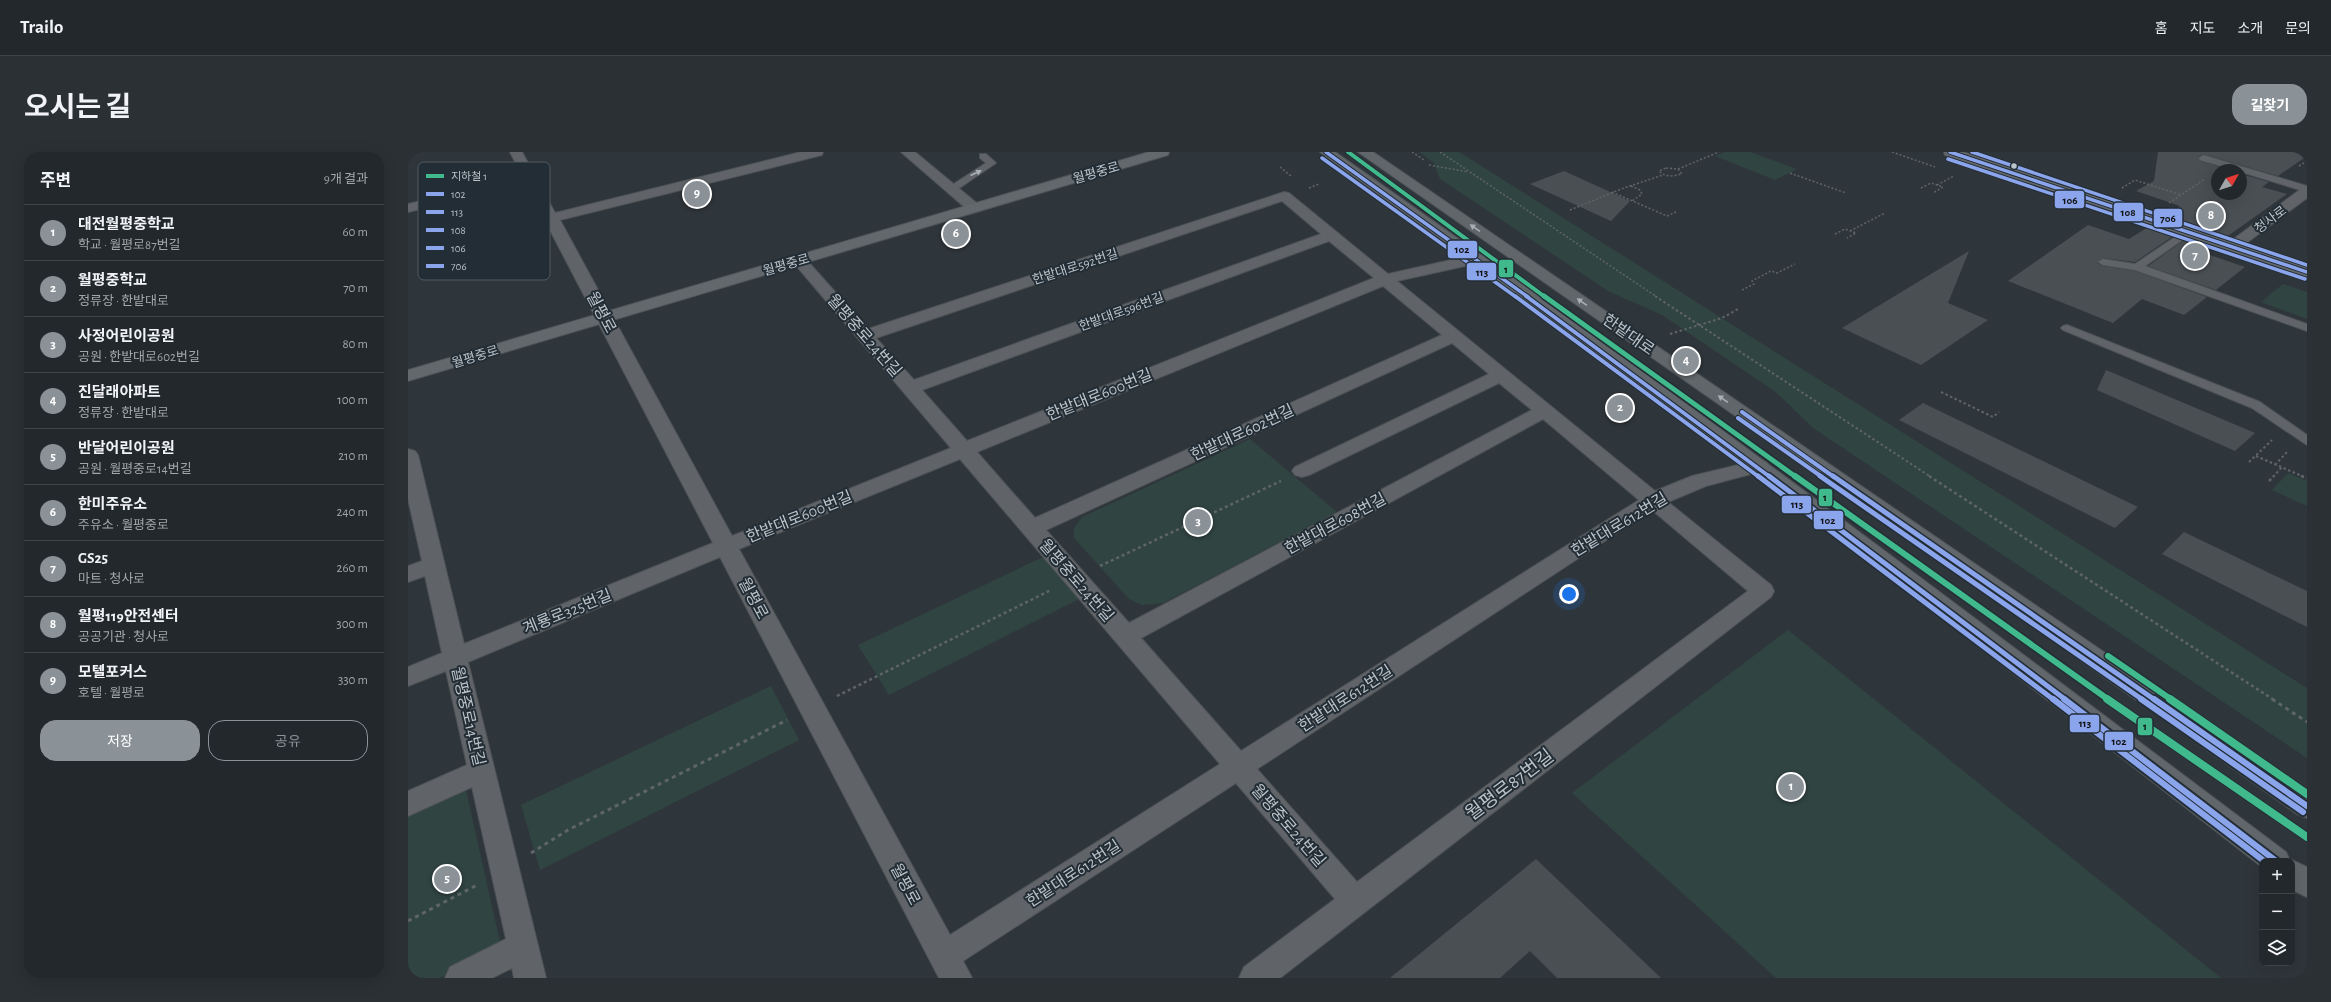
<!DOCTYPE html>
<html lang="ko">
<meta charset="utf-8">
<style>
:root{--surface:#23282c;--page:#2b3034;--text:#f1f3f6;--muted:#a3a6a9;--line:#404448;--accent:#8a9298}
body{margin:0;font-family:"Alegreya Sans","Noto Sans KR",sans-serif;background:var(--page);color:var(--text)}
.controls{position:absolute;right:12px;bottom:12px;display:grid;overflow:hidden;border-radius:8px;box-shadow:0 4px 16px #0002}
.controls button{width:36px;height:36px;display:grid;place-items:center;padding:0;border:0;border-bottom:1px solid var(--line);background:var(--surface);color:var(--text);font:20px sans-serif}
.compass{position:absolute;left:1803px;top:12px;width:36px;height:36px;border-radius:50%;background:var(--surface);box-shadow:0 4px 16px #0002;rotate:51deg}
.you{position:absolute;left:1161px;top:442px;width:14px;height:14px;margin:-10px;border:3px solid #fff;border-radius:50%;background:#1a73e8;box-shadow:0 0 0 6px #1a73e833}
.badge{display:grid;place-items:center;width:26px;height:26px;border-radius:50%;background:var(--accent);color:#fff;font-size:13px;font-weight:700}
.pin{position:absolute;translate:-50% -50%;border:2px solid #fff;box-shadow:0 1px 4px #0006}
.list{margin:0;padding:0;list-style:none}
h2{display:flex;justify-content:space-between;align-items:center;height:52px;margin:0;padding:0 16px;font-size:17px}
h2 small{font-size:13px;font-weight:400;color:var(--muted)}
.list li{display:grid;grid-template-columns:26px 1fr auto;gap:12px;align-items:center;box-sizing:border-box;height:56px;padding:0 16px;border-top:1px solid var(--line)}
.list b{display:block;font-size:15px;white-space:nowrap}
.list p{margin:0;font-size:13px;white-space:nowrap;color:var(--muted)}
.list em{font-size:13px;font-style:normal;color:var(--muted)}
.actions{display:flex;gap:8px;padding:12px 16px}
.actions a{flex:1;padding:9px 0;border:1px solid var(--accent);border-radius:16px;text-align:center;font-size:14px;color:var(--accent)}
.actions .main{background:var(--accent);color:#fff}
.icon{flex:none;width:22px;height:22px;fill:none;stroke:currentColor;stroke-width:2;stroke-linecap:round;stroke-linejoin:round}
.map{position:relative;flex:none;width:1899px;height:826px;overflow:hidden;border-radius:16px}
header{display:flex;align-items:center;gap:24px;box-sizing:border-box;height:56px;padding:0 20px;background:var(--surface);border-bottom:1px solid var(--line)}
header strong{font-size:19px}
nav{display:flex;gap:22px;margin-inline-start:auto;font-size:14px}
.intro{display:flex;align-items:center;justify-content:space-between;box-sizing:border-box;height:96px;padding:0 24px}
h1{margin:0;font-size:28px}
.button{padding:10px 18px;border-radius:16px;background:var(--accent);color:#fff;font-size:14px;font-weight:700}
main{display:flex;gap:24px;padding:0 24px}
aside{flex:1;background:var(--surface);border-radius:16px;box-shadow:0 4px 16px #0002}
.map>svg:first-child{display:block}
.green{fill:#304442}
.building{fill:#4a4f54}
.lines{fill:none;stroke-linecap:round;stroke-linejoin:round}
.lane-casing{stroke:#4d5255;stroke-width:2}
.street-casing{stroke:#4d5255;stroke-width:2}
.secondary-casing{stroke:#4d5255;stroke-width:2}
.primary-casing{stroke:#4d5357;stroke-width:2}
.path-far3{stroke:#5f6467;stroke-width:1.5;stroke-dasharray:2 2;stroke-linecap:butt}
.path-far2{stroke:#5f6467;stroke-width:2;stroke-dasharray:2.5 2.5;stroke-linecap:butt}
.path-far1{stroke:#5f6467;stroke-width:2.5;stroke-dasharray:3 3;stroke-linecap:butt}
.path{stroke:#5f6467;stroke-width:3;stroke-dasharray:4 4;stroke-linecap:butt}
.lane{fill:#606468;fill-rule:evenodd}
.street{fill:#606468;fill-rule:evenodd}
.secondary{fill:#63686d;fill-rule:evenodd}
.primary{fill:#61666a;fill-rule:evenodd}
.bus-1-far3-casing{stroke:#232d35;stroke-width:5.5}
.bus-1-far2-casing{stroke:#232d35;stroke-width:6}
.bus-1-far1-casing{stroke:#232d35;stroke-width:8}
.bus-1-casing{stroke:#232d35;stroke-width:10}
.bus-2-far3-casing{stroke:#232d35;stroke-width:5.5}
.bus-2-far2-casing{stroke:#232d35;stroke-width:6}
.bus-2-far1-casing{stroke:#232d35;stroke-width:8}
.bus-2-casing{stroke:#232d35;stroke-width:10}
.bus-3-casing{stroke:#232d35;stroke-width:5.5}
.bus-4-casing{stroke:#232d35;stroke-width:5.5}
.bus-5-casing{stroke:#232d35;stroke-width:5.5}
.bus-1-far3{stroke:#8ba5ed;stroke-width:3.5}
.bus-1-far2{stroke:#8ba5ed;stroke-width:4}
.bus-1-far1{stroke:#8ba5ed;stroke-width:5}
.bus-1{stroke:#8ba5ed;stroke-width:6}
.bus-2-far3{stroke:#8ba5ed;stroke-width:3.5}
.bus-2-far2{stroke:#8ba5ed;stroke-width:4}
.bus-2-far1{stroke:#8ba5ed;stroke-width:5}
.bus-2{stroke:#8ba5ed;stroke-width:6}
.bus-3{stroke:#8ba5ed;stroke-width:3.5}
.bus-4{stroke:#8ba5ed;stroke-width:3.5}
.bus-5{stroke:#8ba5ed;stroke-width:3.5}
.metro-1-far3-casing{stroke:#232d35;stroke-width:6}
.metro-1-far2-casing{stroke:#232d35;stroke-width:8}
.metro-1-far1-casing{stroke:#232d35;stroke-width:9}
.metro-1-casing{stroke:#232d35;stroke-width:10}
.metro-1-far3{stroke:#40ba8c;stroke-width:4}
.metro-1-far2{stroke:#40ba8c;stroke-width:5}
.metro-1-far1{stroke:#40ba8c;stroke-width:6}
.metro-1{stroke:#40ba8c;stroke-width:8}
.oneway{fill:#a9b0b6}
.oneway2{fill:#a9b0b7}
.bus-dot{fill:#bbc3ca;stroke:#232d35;stroke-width:1.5}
.labels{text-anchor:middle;stroke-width:4;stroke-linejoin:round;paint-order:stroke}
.far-street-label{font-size:13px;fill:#bbc3ca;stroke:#232d35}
.street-label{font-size:16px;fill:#bbc3ca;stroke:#232d35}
.near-street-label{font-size:19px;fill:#bbc3ca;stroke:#232d35}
.key{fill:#232d35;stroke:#515a62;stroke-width:1}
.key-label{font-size:11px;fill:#bbc3ca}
.line-badge{stroke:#232d35;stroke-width:1.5}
.pale-badge-label{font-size:11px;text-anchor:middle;font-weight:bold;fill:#111}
</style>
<header>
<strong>Trailo</strong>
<nav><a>홈</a><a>지도</a><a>소개</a><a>문의</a></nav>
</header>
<div class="intro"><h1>오시는 길</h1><a class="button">길찾기</a></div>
<main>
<aside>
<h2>주변<small>9개 결과</small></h2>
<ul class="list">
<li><span class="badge">1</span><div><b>대전월평중학교</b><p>학교 · 월평로87번길</p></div><em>60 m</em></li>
<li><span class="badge">2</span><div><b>월평중학교</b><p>정류장 · 한밭대로</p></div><em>70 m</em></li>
<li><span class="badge">3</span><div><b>사정어린이공원</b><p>공원 · 한밭대로602번길</p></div><em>80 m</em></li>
<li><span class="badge">4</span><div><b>진달래아파트</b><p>정류장 · 한밭대로</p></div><em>100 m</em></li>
<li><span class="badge">5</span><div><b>반달어린이공원</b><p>공원 · 월평중로14번길</p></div><em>210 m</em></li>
<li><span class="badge">6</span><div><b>한미주유소</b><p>주유소 · 월평중로</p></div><em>240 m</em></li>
<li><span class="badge">7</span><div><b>GS25</b><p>마트 · 청사로</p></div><em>260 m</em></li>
<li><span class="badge">8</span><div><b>월평119안전센터</b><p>공공기관 · 청사로</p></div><em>300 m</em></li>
<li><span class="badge">9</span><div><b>모텔포커스</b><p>호텔 · 월평로</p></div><em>330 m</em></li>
</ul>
<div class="actions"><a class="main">저장</a><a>공유</a></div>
</aside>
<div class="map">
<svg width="1899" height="826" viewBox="0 0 1899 826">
<rect width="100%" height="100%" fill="#2f363b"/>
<!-- green -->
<path class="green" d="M1011 0H1051L1899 536V606L1405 276 1368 240 1276 178 1254 163 1200 139 1032 27 1026 11Z
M1317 0H1342L1389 17 1367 28 1307 4Z
M1875 132 1899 140V167L1853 150Z
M842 287 929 360 755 451 734 453 721 447 666 386V376L674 365Z
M1880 321 1899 329V354L1864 338Z
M635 405 671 447 481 543 450 493Z
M1380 478 1813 826H1368L1164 641Z
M363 534 391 588 132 718 113 653Z
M57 634 93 794 32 826H0V660Z"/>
<!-- building -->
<path class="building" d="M1750 0H1899V4L1870 24 1795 2 1790 5 1792 9 1821 18H1809V42H1833V22L1861 30 1854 35 1879 42 1817 86 1755 65 1772 54 1728 39 1746 29Z
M1156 19 1222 49 1203 69 1122 32Z
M1680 73 1721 87 1742 74 1768 82 1727 110 1695 106 1689 111 1695 114 1727 119 1799 145 1776 163 1734 147 1705 171 1600 129Z
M1779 86 1805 95 1796 101 1837 115 1808 138 1740 114Z
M1561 99 1540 151 1580 168 1513 213 1434 176Z
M1698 218 1847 281 1827 299 1689 238Z
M1515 251 1730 355 1707 376 1491 268Z
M1776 380 1899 439V475L1754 402Z
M1128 707 1253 826H1149L1122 799 1092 826H982Z"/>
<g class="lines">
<defs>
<path id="lane" d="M572 2H578L588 11 547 39H541V35L578 11 572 6Z
M1795 3 1899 34V40L1833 20V18H1826L1792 8 1791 6Z
M1779 77 1783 78V82L1737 114 1899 172V179L1727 118 1695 113 1690 110 1695 107 1727 112Z
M1659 173 1852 250 1899 283V293L1844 256 1655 178 1653 176 1655 174Z"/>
<path id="street" d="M102 0H114L147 61 393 0H415L414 3 152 68 324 384 543 296 386 111 383 108 386 105H396L460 177 876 40 881 41 980 122 1070 102 1075 104 1078 107 1075 110 989 129 1247 339 1284 324 1351 308 1358 310 1361 314 1358 318 1298 334 1260 350 1363 433 1366 439 1363 445 872 826H831L836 815 927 747 828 631 555 809 564 826H531L312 405 60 510 138 826H106L104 816 84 826H37L42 815 98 787 64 635 0 664V639L59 613 38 519 0 534V515L34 501 17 424 0 430V414L14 409 0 347V297L7 299 10 303 56 492 305 391 118 32 0 60V52L115 25ZM874 49 913 82 506 228 468 186ZM921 89 966 126 559 289 514 238ZM975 134 1034 183 627 366 569 300ZM1044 191 1081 222 887 315 884 319 887 323 894 325 901 323 1091 231 1124 258 721 471 638 378ZM1135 267 1231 348 833 599 733 486ZM552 307 812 612 542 783 331 397ZM1244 358 1340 439 949 730 849 617Z
M493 0H507L571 53 573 56 571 59H561Z
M1899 35V46L1829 98H1819L1816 95 1819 92 1894 36Z"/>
<path id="secondary" d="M741 0H761L760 3 0 229V218Z
M1536 0H1555L1899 115V125L1537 3Z"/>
<path id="primary" d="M912 0H927C1250 225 1563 464 1878 700L1882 709 1884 708 1899 715V745L1884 738V709H1854V715L1344 318 1065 110Z
M950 0H965L1899 639V666L1889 662 1379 300Z"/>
</defs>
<!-- lane casing -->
<use href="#lane" class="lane-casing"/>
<!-- street casing -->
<use href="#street" class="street-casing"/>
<!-- secondary casing -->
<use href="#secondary" class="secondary-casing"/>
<!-- primary casing -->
<use href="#primary" class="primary-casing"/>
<!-- path-far3 -->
<path class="path-far3" d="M1004 0 1016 8
M1032 0 1249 145
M1484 0 1527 15
M1021 13 1060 20
M1891 14 1899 9
M872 15 883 24
M1258 16 1270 17 1274 22C1265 24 1258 26 1251 19Z
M1270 17 1311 0
M1382 21 1438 41
M1529 33 1546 24
M1223 34 1232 38 1234 42 1224 49
M901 36 911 32
M1513 36 1523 31 1535 35 1525 41
M1714 36 1727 28 1773 43
M1204 40 1259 64 1268 60
M1761 51 1797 27
M1162 58 1213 37 1255 23
M1442 79 1477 61
M1427 82 1437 77 1448 81 1439 86
M1334 138 1346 132 1344 129 1363 119 1369 121 1387 112"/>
<!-- path-far2 -->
<path class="path-far2" d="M1247 144 1523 325
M1262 182 1314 166 1330 157
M1533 240 1585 265 1591 260
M1848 304 1896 325
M1841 310 1864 288
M1867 313 1879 300
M1865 325 1874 315"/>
<!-- path-far1 -->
<path class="path-far1" d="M1521 324 1866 548
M1893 324 1899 326
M1861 329 1866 324
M692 414 873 329
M429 544 643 438"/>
<!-- path -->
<path class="path" d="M1864 547 1899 570
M123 701 160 678 379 568
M0 769 69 733"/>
<!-- lane -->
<use href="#lane" class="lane"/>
<!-- street -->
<use href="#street" class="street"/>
<!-- secondary -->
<use href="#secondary" class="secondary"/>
<!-- primary -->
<use href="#primary" class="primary"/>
<defs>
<path id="bus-1-far3" d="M918 0 1120 145"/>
<path id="bus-1-far2" d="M1118 144 1362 325
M1334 260 1426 325"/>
<path id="bus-1-far1" d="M1361 324 1658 548
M1425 324 1747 548"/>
<path id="bus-1" d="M1656 547 1868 709
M1746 547 1899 654"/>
<path id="bus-2-far3" d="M914 6 1108 145"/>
<path id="bus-2-far2" d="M1107 144 1351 325
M1330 266 1414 325"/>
<path id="bus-2-far1" d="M1350 324 1646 548
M1412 324 1735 548"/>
<path id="bus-2" d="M1645 547 1856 709
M1733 547 1895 660"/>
<path id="bus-3" d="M1542 0 1899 120"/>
<path id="bus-4" d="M1540 7 1897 127"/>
<path id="bus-5" d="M1564 0 1899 113"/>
</defs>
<!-- bus-1-far3 casing -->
<use href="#bus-1-far3" class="bus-1-far3-casing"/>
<!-- bus-1-far2 casing -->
<use href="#bus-1-far2" class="bus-1-far2-casing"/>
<!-- bus-1-far1 casing -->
<use href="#bus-1-far1" class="bus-1-far1-casing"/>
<!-- bus-1 casing -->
<use href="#bus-1" class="bus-1-casing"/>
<!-- bus-2-far3 casing -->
<use href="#bus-2-far3" class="bus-2-far3-casing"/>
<!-- bus-2-far2 casing -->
<use href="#bus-2-far2" class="bus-2-far2-casing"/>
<!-- bus-2-far1 casing -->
<use href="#bus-2-far1" class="bus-2-far1-casing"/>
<!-- bus-2 casing -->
<use href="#bus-2" class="bus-2-casing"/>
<!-- bus-3 casing -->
<use href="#bus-3" class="bus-3-casing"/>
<!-- bus-4 casing -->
<use href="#bus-4" class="bus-4-casing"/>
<!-- bus-5 casing -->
<use href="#bus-5" class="bus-5-casing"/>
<!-- bus-1-far3 -->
<use href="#bus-1-far3" class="bus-1-far3"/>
<!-- bus-1-far2 -->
<use href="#bus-1-far2" class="bus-1-far2"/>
<!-- bus-1-far1 -->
<use href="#bus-1-far1" class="bus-1-far1"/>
<!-- bus-1 -->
<use href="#bus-1" class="bus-1"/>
<!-- bus-2-far3 -->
<use href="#bus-2-far3" class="bus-2-far3"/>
<!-- bus-2-far2 -->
<use href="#bus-2-far2" class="bus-2-far2"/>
<!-- bus-2-far1 -->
<use href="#bus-2-far1" class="bus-2-far1"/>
<!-- bus-2 -->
<use href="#bus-2" class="bus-2"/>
<!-- bus-3 -->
<use href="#bus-3" class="bus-3"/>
<!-- bus-4 -->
<use href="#bus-4" class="bus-4"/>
<!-- bus-5 -->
<use href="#bus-5" class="bus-5"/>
<defs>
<path id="metro-1-far3" d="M940 0 1137 145"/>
<path id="metro-1-far2" d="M1136 144 1388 325"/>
<path id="metro-1-far1" d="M1387 324 1701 548
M1700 504 1764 548"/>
<path id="metro-1" d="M1699 547 1899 685
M1762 547 1899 642"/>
</defs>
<!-- metro-1-far3 casing -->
<use href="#metro-1-far3" class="metro-1-far3-casing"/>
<!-- metro-1-far2 casing -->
<use href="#metro-1-far2" class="metro-1-far2-casing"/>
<!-- metro-1-far1 casing -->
<use href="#metro-1-far1" class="metro-1-far1-casing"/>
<!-- metro-1 casing -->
<use href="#metro-1" class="metro-1-casing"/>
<!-- metro-1-far3 -->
<use href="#metro-1-far3" class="metro-1-far3"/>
<!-- metro-1-far2 -->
<use href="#metro-1-far2" class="metro-1-far2"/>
<!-- metro-1-far1 -->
<use href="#metro-1-far1" class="metro-1-far1"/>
<!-- metro-1 -->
<use href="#metro-1" class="metro-1"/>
</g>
<!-- one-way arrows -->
<defs><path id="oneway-solid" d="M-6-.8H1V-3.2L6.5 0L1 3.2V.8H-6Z"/></defs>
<use class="oneway" href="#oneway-solid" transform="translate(568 21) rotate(-24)"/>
<g class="oneway2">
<use href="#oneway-solid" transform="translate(1067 76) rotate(-146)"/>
<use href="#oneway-solid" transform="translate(1174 150) rotate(-145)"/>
<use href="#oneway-solid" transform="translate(1315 247) rotate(-145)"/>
</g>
<!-- markers -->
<circle class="bus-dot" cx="1606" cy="14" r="3.5"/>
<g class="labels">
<!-- far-street labels -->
<g class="far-street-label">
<text transform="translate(688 20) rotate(-16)" y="5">월평중로</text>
<text transform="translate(1862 67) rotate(-37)" y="5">청사로</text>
<text transform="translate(378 112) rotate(-16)" y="5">월평중로</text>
<text transform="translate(667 114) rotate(-18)" y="5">한밭대로592번길</text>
<text transform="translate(713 159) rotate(-20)" y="5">한밭대로596번길</text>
<text transform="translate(67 204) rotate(-17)" y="5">월평중로</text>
</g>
<!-- street labels -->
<g class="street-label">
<text transform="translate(194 160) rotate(62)" y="6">월평로</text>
<text transform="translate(1221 182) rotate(35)" y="6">한밭대로</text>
<text transform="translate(457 183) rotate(49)" y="6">월평중로24번길</text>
<text transform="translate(691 242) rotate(-22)" y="6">한밭대로600번길</text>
<text transform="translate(834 280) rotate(-25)" y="6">한밭대로602번길</text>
<text transform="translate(391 364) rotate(-22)" y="6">한밭대로600번길</text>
<text transform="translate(927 371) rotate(-28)" y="6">한밭대로608번길</text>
<text transform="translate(1211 372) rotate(-31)" y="6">한밭대로612번길</text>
<text transform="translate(669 428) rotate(49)" y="6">월평중로24번길</text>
<text transform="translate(346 446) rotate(62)" y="6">월평로</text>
<text transform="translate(159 459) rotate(-22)" y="6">계룡로325번길</text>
<text transform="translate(937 546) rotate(-33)" y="6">한밭대로612번길</text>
<text transform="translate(61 564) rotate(77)" y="6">월평중로14번길</text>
<text transform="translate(881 673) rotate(49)" y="6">월평중로24번길</text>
<text transform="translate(665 721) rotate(-33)" y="6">한밭대로612번길</text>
<text transform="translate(498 732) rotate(62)" y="6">월평로</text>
</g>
<!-- near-street labels -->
<g class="near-street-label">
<text transform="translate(1101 632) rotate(-37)" y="7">월평로87번길</text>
</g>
</g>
<!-- legend -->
<rect x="10" y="10" width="132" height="118" rx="6" class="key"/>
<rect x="18" y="22" width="18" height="4" fill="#40ba8c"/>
<rect x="18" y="40" width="18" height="4" fill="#8ba5ed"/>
<rect x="18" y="58" width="18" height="4" fill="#8ba5ed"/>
<rect x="18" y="76" width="18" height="4" fill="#8ba5ed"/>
<rect x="18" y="94" width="18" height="4" fill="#8ba5ed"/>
<rect x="18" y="112" width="18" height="4" fill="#8ba5ed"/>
<g class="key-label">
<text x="43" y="28">지하철 1</text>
<text x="43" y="46">102</text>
<text x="43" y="64">113</text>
<text x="43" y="82">108</text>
<text x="43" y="100">106</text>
<text x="43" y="118">706</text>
</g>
<g class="line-badge">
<rect x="1646" y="38" width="31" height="19" rx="4" fill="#8ba5ed"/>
<rect x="1705" y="50" width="31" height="20" rx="4" fill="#8ba5ed"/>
<rect x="1745" y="56" width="30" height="20" rx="4" fill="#8ba5ed"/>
<rect x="1039" y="88" width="31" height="19" rx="4" fill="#8ba5ed"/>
<rect x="1090" y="107" width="16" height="19" rx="4" fill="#40ba8c"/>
<rect x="1058" y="110" width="31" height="19" rx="4" fill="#8ba5ed"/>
<rect x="1410" y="336" width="15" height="19" rx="4" fill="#40ba8c"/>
<rect x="1373" y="343" width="31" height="19" rx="4" fill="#8ba5ed"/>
<rect x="1405" y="358" width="31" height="20" rx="4" fill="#8ba5ed"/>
<rect x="1661" y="562" width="31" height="19" rx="4" fill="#8ba5ed"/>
<rect x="1729" y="565" width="16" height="19" rx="4" fill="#40ba8c"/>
<rect x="1696" y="579" width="30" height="20" rx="4" fill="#8ba5ed"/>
</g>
<g class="pale-badge-label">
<text x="1662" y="52">106</text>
<text x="1720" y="64">108</text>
<text x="1760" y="70">706</text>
<text x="1054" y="101">102</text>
<text x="1098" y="121">1</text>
<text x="1074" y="124">113</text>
<text x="1417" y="349">1</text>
<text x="1389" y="356">113</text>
<text x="1420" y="372">102</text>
<text x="1677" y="575">113</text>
<text x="1737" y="578">1</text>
<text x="1711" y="593">102</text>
</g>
</svg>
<div class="controls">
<button>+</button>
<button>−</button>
<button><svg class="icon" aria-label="layers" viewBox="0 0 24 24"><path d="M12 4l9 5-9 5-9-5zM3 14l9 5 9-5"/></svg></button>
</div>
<svg class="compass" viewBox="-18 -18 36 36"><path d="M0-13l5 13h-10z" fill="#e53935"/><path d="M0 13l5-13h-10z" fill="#a3a6a9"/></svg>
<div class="you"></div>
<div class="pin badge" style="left:1383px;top:635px">1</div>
<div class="pin badge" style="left:1212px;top:256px">2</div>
<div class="pin badge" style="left:790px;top:370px">3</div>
<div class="pin badge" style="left:1278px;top:209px">4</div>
<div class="pin badge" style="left:39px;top:727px">5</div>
<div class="pin badge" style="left:548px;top:82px">6</div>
<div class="pin badge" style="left:1787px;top:104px">7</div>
<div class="pin badge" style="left:1803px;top:64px">8</div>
<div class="pin badge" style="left:289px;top:42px">9</div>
</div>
</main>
